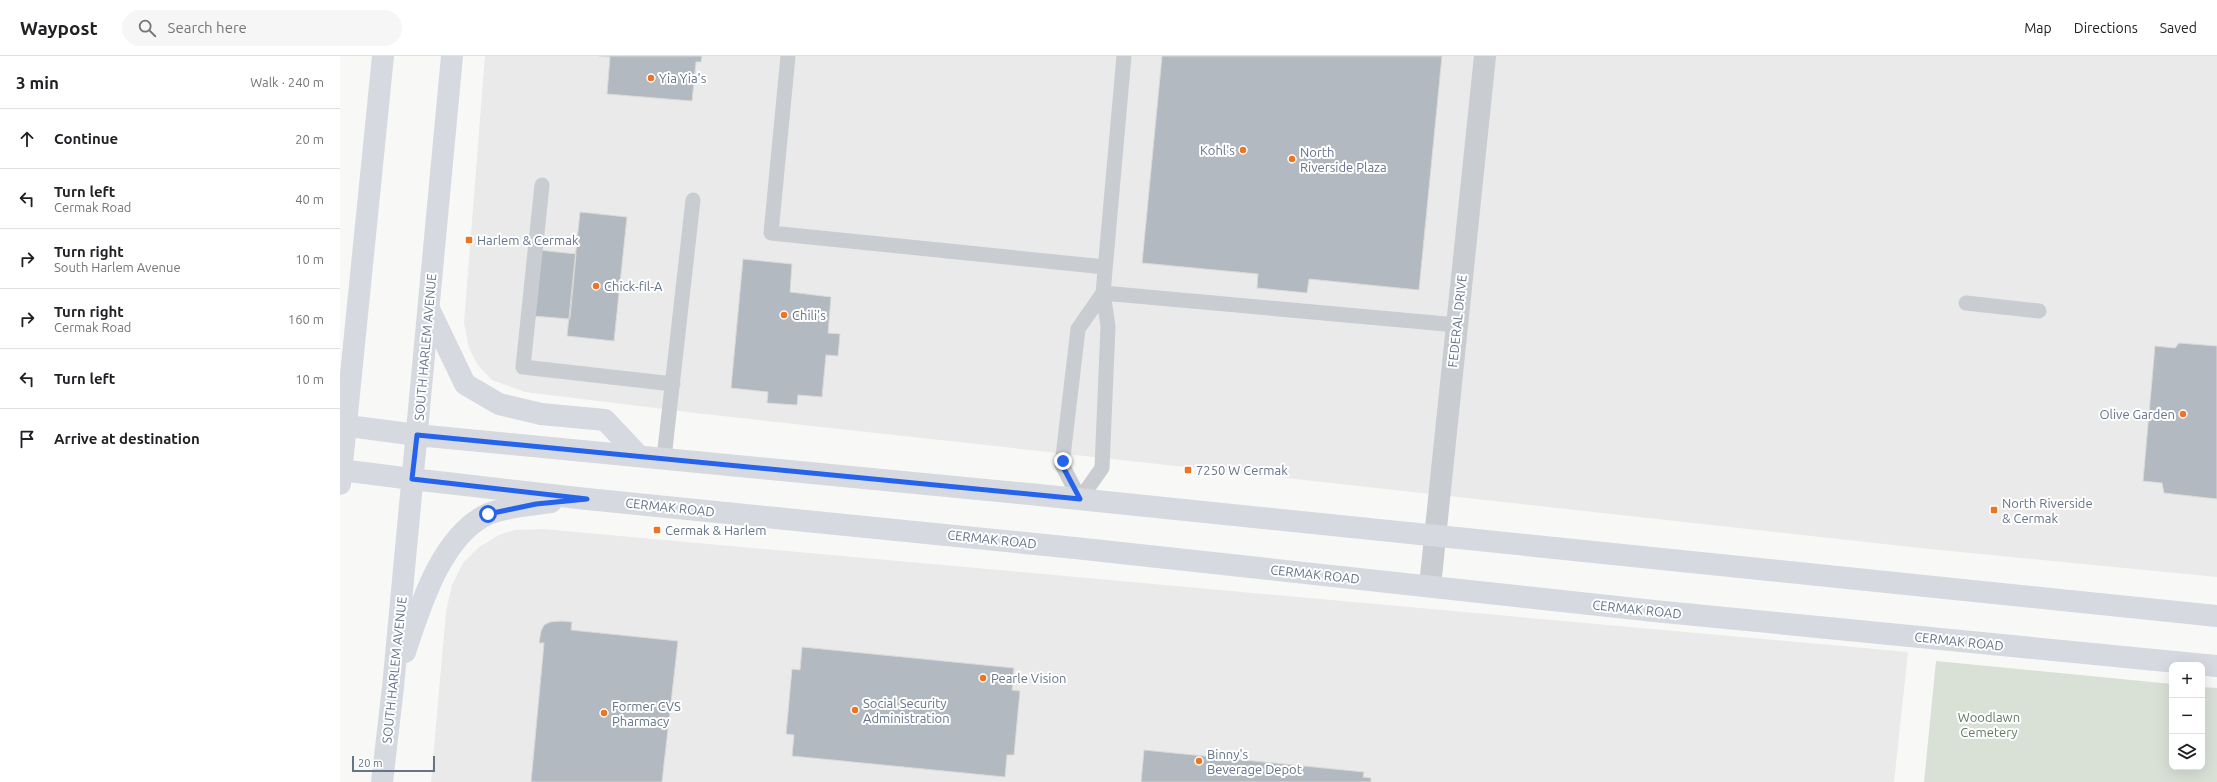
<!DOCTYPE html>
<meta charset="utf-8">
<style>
:root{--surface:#fff;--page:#f6f6f6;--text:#202124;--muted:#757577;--line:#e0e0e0}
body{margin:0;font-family:Ubuntu,sans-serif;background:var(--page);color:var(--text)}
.controls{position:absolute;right:12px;bottom:12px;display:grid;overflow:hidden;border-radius:8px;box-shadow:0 4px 16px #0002}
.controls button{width:36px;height:36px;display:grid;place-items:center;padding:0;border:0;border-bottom:1px solid var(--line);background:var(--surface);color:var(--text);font:20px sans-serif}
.scale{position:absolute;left:12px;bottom:10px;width:83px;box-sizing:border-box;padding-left:4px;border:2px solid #667389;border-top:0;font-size:11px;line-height:14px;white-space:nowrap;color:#667389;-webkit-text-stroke:3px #fff;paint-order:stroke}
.stop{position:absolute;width:12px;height:12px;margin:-9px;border:3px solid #2563eb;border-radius:50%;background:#fff}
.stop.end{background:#2563eb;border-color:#fff;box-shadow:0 1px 4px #0008}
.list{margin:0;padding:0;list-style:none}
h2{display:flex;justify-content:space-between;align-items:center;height:52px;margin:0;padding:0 16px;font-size:17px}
h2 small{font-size:13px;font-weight:400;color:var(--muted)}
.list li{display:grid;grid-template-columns:26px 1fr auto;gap:12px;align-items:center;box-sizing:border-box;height:60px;padding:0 16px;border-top:1px solid var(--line)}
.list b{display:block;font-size:15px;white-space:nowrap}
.list p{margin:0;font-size:13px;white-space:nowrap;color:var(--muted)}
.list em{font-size:13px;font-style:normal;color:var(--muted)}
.icon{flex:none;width:22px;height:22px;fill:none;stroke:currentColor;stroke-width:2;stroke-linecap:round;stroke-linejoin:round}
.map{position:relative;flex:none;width:1877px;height:726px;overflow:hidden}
header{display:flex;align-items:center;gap:24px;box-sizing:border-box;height:56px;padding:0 20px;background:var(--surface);border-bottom:1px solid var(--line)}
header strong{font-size:19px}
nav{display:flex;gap:22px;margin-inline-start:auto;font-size:14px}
.search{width:280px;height:36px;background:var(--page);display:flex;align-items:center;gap:10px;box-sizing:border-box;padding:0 14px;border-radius:22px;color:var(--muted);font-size:15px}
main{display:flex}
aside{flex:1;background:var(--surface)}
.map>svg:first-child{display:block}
.built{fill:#e9eae9}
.green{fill:#d9e1d7}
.building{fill:#b3b9c0;stroke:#dadbd8}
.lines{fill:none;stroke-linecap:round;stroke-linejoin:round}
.lane{stroke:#c9ccd0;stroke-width:15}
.street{stroke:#c9ccd0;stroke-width:22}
.secondary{stroke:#d6dae0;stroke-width:22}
.primary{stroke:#d6dae0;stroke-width:22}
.route{stroke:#2563eb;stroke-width:5}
.poi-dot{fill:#ed7422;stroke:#fff;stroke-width:1.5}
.labels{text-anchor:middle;stroke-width:4;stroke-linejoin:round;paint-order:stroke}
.poi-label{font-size:13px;fill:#667389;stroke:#fff;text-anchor:start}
.street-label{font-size:13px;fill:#667389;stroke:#fff}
.park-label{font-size:13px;fill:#627a62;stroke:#fff}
</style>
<header>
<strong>Waypost</strong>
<div class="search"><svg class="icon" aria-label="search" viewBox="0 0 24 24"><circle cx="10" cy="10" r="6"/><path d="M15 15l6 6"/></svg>Search here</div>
<nav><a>Map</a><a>Directions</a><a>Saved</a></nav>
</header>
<main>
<aside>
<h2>3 min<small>Walk · 240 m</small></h2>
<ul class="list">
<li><svg class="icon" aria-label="ahead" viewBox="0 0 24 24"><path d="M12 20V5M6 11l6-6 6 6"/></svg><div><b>Continue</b></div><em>20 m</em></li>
<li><svg class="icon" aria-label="left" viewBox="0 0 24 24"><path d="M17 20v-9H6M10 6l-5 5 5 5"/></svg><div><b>Turn left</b><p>Cermak Road</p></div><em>40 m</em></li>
<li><svg class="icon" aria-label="right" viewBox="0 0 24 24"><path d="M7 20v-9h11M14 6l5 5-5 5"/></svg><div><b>Turn right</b><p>South Harlem Avenue</p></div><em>10 m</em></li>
<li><svg class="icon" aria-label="right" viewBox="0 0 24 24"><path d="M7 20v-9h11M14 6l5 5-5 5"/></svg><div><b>Turn right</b><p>Cermak Road</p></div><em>160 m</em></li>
<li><svg class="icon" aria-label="left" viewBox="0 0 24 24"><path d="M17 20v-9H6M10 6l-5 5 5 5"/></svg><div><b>Turn left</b></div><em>10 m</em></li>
<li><svg class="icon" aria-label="arrive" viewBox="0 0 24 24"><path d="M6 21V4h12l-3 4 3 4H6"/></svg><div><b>Arrive at destination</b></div></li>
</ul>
</aside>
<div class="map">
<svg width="1877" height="726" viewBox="0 0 1877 726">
<rect width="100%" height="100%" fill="#f8f9f6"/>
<!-- built -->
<path class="built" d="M145 0H1877V521L1580 492 364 358 185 336 152 324 137 308 129 292 124 267Z
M203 473 1568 596 1554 726H91L106 556 112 529 123 507 139 491 159 479 175 474Z"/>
<!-- green -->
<path class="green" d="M1596 605 1832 628V711H1862V631L1877 632V726H1584Z"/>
<!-- building -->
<path class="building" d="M259 0H362L361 6H356L352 45 267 38 270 1Z
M822 0H1102L1079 234 969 223 967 237 917 232 918 218 802 207Z
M240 156 287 161 274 285 227 280Z
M199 194 236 198 230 263 193 260Z
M403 203 452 208 450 236 491 241 488 277 500 278 498 300 486 299 482 341 458 339 457 349 427 347 428 336 391 332Z
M1839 287 1877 290V443L1824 437 1822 427 1803 425 1815 290 1835 292Z
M221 565 232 566 231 574 338 585 322 726H191L204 587H199L201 575 204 569 210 566Z
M462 591 674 612 672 634 680 635 674 699H667L665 721 452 700 454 679 446 678 452 613 460 614Z
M804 694 1024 716 1023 721 1031 722V726H801Z"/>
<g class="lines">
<!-- lane -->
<path class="lane" d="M448 0 431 177 765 211
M202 129 183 311 333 328
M763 237 738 273 722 409 740 443 762 412 768 270 763 237 784 0
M763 237 1117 269
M1626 247 1699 255
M324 402 353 144"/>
<!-- street -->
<path class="street" d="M1090 530 1145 0"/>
<!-- secondary -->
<path class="secondary" d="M0 369 77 379
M0 414 72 423"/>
<!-- primary -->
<path class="primary" d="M89 253 125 328 159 348 201 358 265 364 299 400
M77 379 689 438 1877 560
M72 423 247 443 735 492 1314 555 1877 610
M0 428 43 0
M65 596C80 551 101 480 148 458 161 452 195 448 211 446
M42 726 53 631 112 0"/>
</g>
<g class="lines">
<!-- route -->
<path class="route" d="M148 458 196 448 247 443 72 423 77 379 740 443 722 409 723 405"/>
</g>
<!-- markers -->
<g class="poi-dot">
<circle cx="311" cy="22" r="4"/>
<circle cx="903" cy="94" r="4"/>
<circle cx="952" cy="103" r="4"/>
<rect x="125" y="180" width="8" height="8" rx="2"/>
<circle cx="256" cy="230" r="4"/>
<circle cx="444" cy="259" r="4"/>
<circle cx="1843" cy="358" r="4"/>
<rect x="844" y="410" width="8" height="8" rx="2"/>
<rect x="1650" y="450" width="8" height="8" rx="2"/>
<rect x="313" y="470" width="8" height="8" rx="2"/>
<circle cx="643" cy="622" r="4"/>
<circle cx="515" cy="654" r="4"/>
<circle cx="264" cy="657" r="4"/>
<circle cx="859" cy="705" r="4"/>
</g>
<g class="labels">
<!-- poi labels -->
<g class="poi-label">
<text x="319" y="27">Yia Yia's</text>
<text x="895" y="99" text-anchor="end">Kohl's</text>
<text x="960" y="101">North<tspan x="960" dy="15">Riverside Plaza</tspan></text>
<text x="137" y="189">Harlem &amp; Cermak</text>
<text x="264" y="235">Chick-fil-A</text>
<text x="452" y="264">Chili's</text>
<text x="1835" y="363" text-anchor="end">Olive Garden</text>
<text x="856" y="419">7250 W Cermak</text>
<text x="1662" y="452">North Riverside<tspan x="1662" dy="15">&amp; Cermak</tspan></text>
<text x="325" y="479">Cermak &amp; Harlem</text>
<text x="651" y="627">Pearle Vision</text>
<text x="523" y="652">Social Security<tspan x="523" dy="15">Administration</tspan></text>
<text x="272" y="655">Former CVS<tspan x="272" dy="15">Pharmacy</tspan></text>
<text x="867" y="703">Binny's<tspan x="867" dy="15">Beverage Depot</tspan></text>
</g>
<!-- street labels -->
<g class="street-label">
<text transform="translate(1117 265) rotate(-84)" y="5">FEDERAL DRIVE</text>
<text transform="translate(85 291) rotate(-85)" y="5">SOUTH HARLEM AVENUE</text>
<text transform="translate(330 451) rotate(6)" y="5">CERMAK ROAD</text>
<text transform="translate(652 483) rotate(6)" y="5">CERMAK ROAD</text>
<text transform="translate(975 518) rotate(6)" y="5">CERMAK ROAD</text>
<text transform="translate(1297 553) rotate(6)" y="5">CERMAK ROAD</text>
<text transform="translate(1619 585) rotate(6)" y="5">CERMAK ROAD</text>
<text transform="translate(54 614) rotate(-84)" y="5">SOUTH HARLEM AVENUE</text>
</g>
<!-- park labels -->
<g class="park-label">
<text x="1649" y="666">Woodlawn<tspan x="1649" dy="15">Cemetery</tspan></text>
</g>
</g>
</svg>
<div class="controls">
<button>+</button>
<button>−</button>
<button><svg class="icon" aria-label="layers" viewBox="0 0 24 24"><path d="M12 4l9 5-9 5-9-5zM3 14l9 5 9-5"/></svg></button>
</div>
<div class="scale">20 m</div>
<div class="stop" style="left:148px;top:458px"></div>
<div class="stop end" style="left:723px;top:405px"></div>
</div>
</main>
